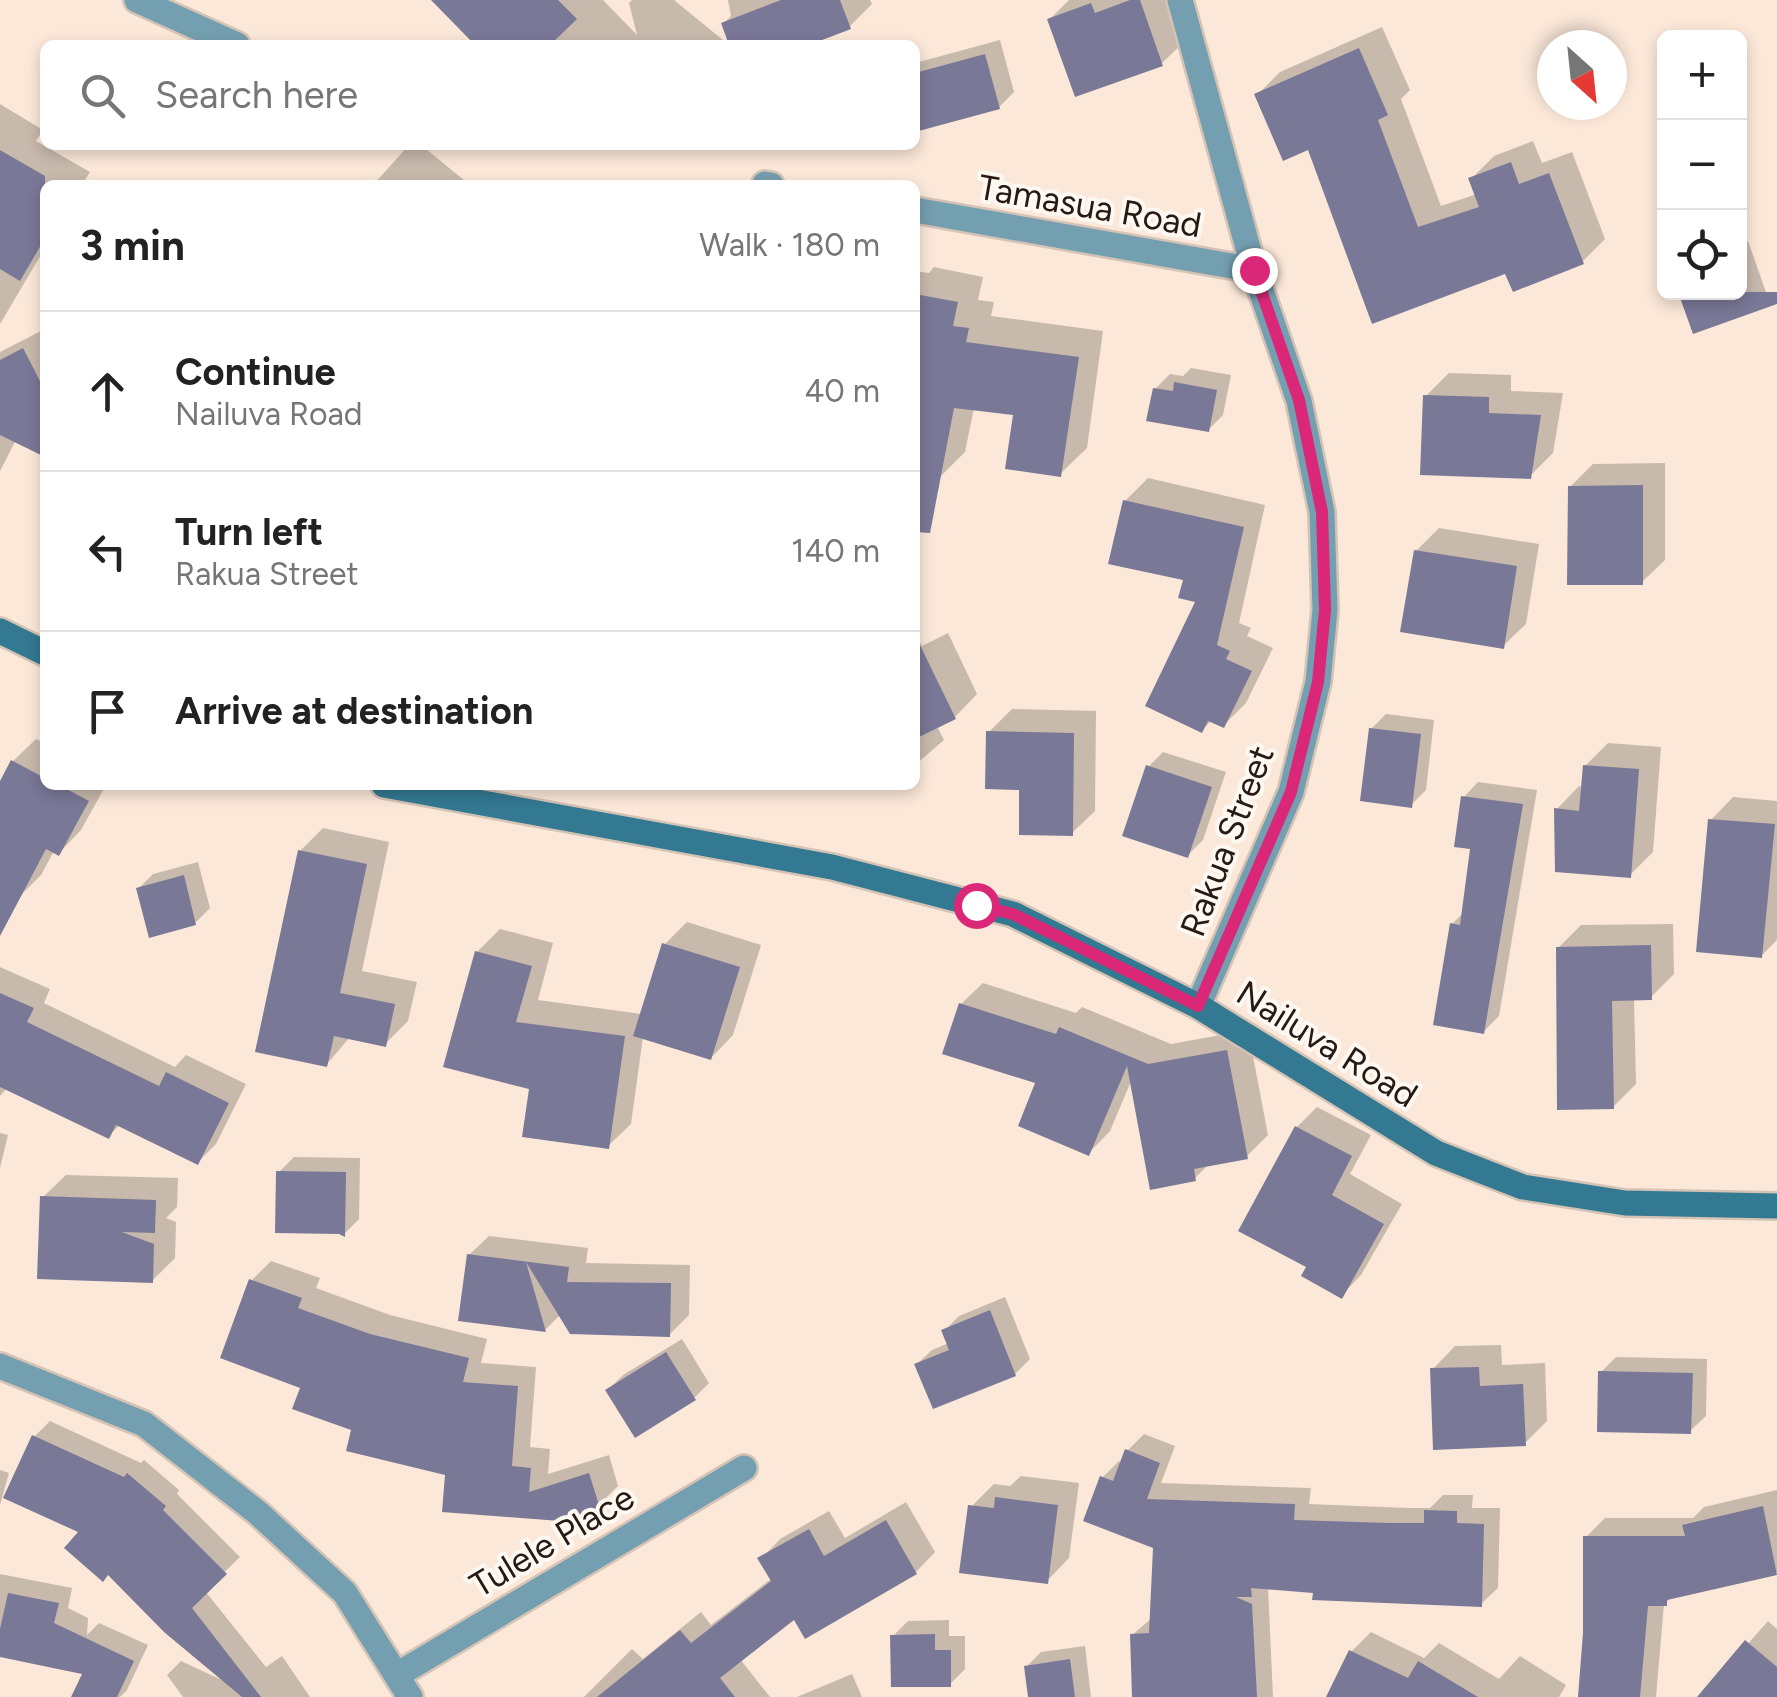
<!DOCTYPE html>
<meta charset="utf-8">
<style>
:root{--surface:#fff;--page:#f2f2f2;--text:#222;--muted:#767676;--line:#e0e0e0}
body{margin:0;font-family:Figtree,sans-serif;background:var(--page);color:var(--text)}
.controls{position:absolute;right:30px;top:30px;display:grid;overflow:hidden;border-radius:15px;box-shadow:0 5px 15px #0003}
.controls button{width:90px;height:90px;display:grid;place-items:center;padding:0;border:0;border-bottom:2px solid var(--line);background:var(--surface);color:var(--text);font:50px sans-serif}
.compass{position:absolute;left:1537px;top:30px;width:90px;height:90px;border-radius:50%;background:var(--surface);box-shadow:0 5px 15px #0003;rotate:153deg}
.stop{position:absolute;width:30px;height:30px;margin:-22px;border:8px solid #db2777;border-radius:50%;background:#fff}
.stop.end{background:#db2777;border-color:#fff;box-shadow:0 2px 10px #0008}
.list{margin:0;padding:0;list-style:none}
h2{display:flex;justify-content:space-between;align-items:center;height:130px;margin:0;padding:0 40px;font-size:42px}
h2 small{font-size:32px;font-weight:400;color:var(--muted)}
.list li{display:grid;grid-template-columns:65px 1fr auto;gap:30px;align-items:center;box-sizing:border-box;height:160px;padding:0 40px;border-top:2px solid var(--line)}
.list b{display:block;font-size:38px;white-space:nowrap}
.list p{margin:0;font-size:32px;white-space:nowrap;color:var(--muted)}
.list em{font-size:32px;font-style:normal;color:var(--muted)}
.icon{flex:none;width:55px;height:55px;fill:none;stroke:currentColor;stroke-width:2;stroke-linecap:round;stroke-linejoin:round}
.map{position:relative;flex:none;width:1777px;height:1697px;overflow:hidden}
.search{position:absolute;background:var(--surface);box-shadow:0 5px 15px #0003;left:40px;top:40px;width:880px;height:110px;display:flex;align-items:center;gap:25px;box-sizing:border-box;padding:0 35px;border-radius:15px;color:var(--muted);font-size:38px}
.panel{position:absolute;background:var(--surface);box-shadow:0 5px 15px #0003;left:40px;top:180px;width:880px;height:610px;border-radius:15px}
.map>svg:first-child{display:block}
.shadow{fill:#0003}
.building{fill:#7a7897}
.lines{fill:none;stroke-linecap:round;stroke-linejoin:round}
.street-casing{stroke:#d5c3b5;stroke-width:30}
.secondary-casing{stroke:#d5c3b5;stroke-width:30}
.street{stroke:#749fb0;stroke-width:25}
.secondary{stroke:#337992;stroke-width:25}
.route{stroke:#db2777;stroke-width:12}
.labels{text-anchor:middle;stroke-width:8;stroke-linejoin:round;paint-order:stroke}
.street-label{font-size:35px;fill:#261a12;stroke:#fef8f3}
</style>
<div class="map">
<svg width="1777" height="1697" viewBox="0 0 1777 1697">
<rect width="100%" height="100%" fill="#fbe8d9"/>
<!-- shadow -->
<path class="shadow" d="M459 0H603L637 35 629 3 632 0H674L723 40 718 45H478Z
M728 0H870L872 4 849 27 816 40 817 45H732L724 23 731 16Z
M1069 0H1170L1185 41 1162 63 1050 19Z
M1382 27 1410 90 1401 99 1441 206 1477 194 1471 179 1494 156 1533 141 1542 163 1572 152 1605 239 1582 262 1507 270 1373 321 1309 147 1257 95 1280 72Z
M1000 40 1014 92 999 107 915 129V63Z
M0 104 43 130 36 141 90 172 82 185H45V248L0 324Z
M409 145H421L470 185H373Z
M1748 241 1767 295 1740 292V244Z
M934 267 983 277 978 300 994 302 991 316 1103 331 1087 448 1060 474 1015 413 974 408 965 452 939 478 915 474V271L929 273Z
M43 330 45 449 16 440 0 471V352Z
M1191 368 1231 375 1223 415 1208 430 1155 389 1170 374 1183 376Z
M1449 373 1511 375V391L1563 393 1553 453 1530 476 1426 396Z
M1665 463V560L1642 582 1570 487 1593 464Z
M1148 478 1265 505 1239 623 1251 628 1247 636 1273 648 1246 703 1224 725 1212 720 1202 730 1198 600 1186 578 1125 501Z
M1439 528 1539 544 1526 624 1503 646 1416 551Z
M915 633 922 646 948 633 977 694 955 717 937 726 944 740 915 765Z
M1012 709 1096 711 1095 811 1072 833 989 732Z
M1386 714 1434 720 1426 790 1411 805 1371 729Z
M36 739 45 743V785H106L81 830 59 853 54 851 41 875 18 898 0 888V786L13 761Z
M1608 743 1661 747 1653 852 1630 875 1557 809 1579 786 1583 787 1585 766Z
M1163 752 1226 772 1203 840 1188 855 1148 767Z
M1478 782 1537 790 1499 1016 1484 1031 1452 924 1464 912 1473 847 1463 798Z
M1733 797 1777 801V940L1761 956 1711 820Z
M323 828 389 842 362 971 417 982 408 1021 385 1044 350 1037 327 1064 300 851Z
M198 862 210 908 195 923 138 889 153 874Z
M687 922 761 945 733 1035 711 1058 643 1037 631 1124 608 1146 531 1087 477 952 500 929 553 943 538 1000 642 1014 664 945Z
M1673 924 1674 974 1651 997 1634 998 1636 1084 1613 1107 1558 948 1581 925Z
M0 967 50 989 44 1003 175 1067 186 1055 246 1084 216 1144 198 1162 120 1125 108 1136 7 1088 0 1096Z
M983 983 1076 1013 1082 1007 1171 1044 1248 1030 1268 1135 1247 1156 1210 1163 1195 1178 1132 1079 1110 1131 1089 1153 1038 1082 961 1004Z
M1317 1107 1371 1135 1350 1174 1402 1204 1361 1275 1341 1296 1310 1266 1297 1127Z
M0 1133 8 1135 0 1168Z
M294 1157 360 1158 359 1219 344 1234 279 1172Z
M66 1175 178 1178 177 1207 166 1218 176 1222 175 1258 152 1281 43 1197Z
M489 1236 588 1248 586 1263 690 1265 689 1315 669 1335 561 1314 546 1329 461 1319 469 1255Z
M271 1261 320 1278 316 1288 390 1315 487 1339 481 1363 536 1367 530 1447 550 1449 548 1474 609 1455 618 1486 598 1506 560 1518 448 1473 354 1428 304 1386 252 1280Z
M1005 1297 1030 1359 1015 1374 917 1364 932 1350 949 1343 944 1331 959 1316Z
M682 1339 709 1383 694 1398 608 1390 623 1375Z
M1501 1345 1502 1365 1545 1363 1547 1421 1524 1444 1433 1369 1455 1346Z
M1616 1357 1707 1359 1706 1416 1690 1431 1601 1372Z
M50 1421 141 1463 144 1460 179 1490 177 1494 240 1557 205 1591 266 1667 282 1656 310 1697H183L167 1675 181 1661 224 1681 82 1531 6 1496 35 1436Z
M1144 1434 1175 1446 1161 1483 1311 1488 1309 1504 1408 1508H1430L1443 1495H1473L1472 1508H1500L1498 1588 1481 1604 1268 1587 1273 1697H1135L1132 1635 1152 1618 1156 1546 1102 1478 1119 1461 1122 1463 1127 1451Z
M0 1470 9 1473 0 1505Z
M1021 1476 1079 1483 1069 1558 1047 1581 971 1507 994 1484 1010 1486Z
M1777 1490V1572L1673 1596 1664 1604 1656 1697H1580L1586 1633V1537L1605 1518H1693L1704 1507Z
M906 1502 935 1552 916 1572 794 1616 740 1659 770 1697H584L632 1649 643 1659 701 1612 711 1625 772 1578 761 1559 780 1539 829 1511 845 1538Z
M0 1574 72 1588 68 1608 88 1618 87 1635 99 1623 148 1645 127 1690 120 1697H94L86 1653 0 1655Z
M949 1620V1636H965V1669L950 1684 893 1636 908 1621Z
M1768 1621 1777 1629V1697H1701Z
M1371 1632 1424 1658 1439 1643 1499 1679 1520 1656 1566 1685 1559 1697H1329L1351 1652Z
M1085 1646 1091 1697H1031L1026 1667 1041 1652Z
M852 1674 862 1697H797Z"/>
<!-- building -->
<path class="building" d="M431 0H558L577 19 550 45H475Z
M781 0H840L851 29 809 45H729L721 23Z
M1130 0H1140L1163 66 1075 97 1047 19 1091 3 1095 13Z
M1359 48 1388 115 1378 120 1418 227 1479 207 1468 178 1511 162 1519 184 1549 173 1584 264 1513 292 1505 274 1372 324 1308 150 1283 161 1254 94Z
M985 54 1000 109 915 132V73Z
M0 150 45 176V238L20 281 0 269Z
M1678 292H1777V304L1693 334Z
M915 294 958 302 953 326 969 328 966 342 1079 357 1061 477 1005 469 1013 415 954 408 930 533 915 532Z
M23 348 45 391V457L0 435V360Z
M1174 382 1217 390 1209 432 1146 421 1153 388 1173 391Z
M1423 395 1489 397V413L1541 415 1531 479 1420 475Z
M1643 485V585H1567L1568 486Z
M1123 500 1244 527 1217 645 1230 651 1226 659 1252 671 1224 728 1208 721 1202 733 1145 706 1195 602 1178 598 1183 580 1108 564Z
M1414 550 1517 566 1504 649 1400 632Z
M915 635 956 719 915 739Z
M1369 728 1421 734 1412 808 1360 801Z
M986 731 1074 733 1073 836 1019 835V790L985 789Z
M11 760 45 778V785H59L89 801 59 856 46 849 0 936V781Z
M1146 765 1212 787 1188 858 1122 836Z
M1583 765 1639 769 1631 878 1555 872 1554 808 1579 811Z
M1461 796 1523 804 1484 1034 1433 1025 1450 923 1460 925 1470 849 1454 847Z
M1708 819 1775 824 1762 958 1696 952Z
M298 850 367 864 340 993 395 1004 386 1047 334 1036 327 1067 255 1052Z
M184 875 196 925 149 938 136 888Z
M662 943 740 967 711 1060 633 1036Z
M1651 945 1652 1000 1612 1001 1614 1109 1557 1110 1556 947Z
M475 951 532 966 516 1022 625 1036 609 1149 522 1137 529 1089 443 1067Z
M0 993 34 1008 27 1022 159 1086 166 1072 229 1103 198 1165 116 1125 109 1139 0 1087Z
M959 1003 1056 1034 1059 1027 1148 1064 1227 1050 1248 1159 1194 1169 1196 1181 1150 1190 1127 1066 1089 1156 1018 1126 1035 1083 942 1054Z
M1295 1126 1352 1156 1332 1195 1384 1224 1342 1299 1301 1276 1306 1267 1238 1231Z
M276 1171 346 1172 345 1237 339 1234 275 1233Z
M40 1196 156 1200 155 1233 122 1232 154 1244 153 1283 37 1279Z
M467 1254 569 1267 567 1282 671 1283 670 1337 570 1334 526 1262 546 1332 458 1321Z
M249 1279 302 1298 298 1308 370 1334 469 1358 463 1382 518 1386 512 1466 531 1468 529 1492 589 1473 600 1508 560 1521 442 1512 445 1475 346 1451 351 1430 292 1409 300 1388 220 1358Z
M990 1310 1016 1376 933 1409 914 1364 949 1350 941 1330Z
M666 1352 696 1400 635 1438 605 1390Z
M1479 1367 1480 1386 1523 1384 1526 1446 1433 1450 1430 1368Z
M1598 1371 1693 1373 1691 1434 1597 1432Z
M32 1435 124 1477 127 1473 166 1506 163 1510 227 1574 192 1608 261 1697H242L164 1632 108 1575 103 1582 64 1548 78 1532 3 1498Z
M1125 1449 1160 1463 1147 1499 1295 1504 1294 1520 1390 1523H1424V1510L1457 1511V1523L1484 1524 1482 1607 1312 1600 1313 1593 1251 1588 1252 1597H1236L1252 1604 1257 1697H1132L1130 1634 1149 1633 1153 1548 1083 1521 1100 1476 1113 1481Z
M995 1497 1058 1505 1048 1584 959 1573 968 1505 994 1508Z
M1763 1506 1777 1575 1667 1600V1606H1648L1640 1697H1578L1583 1633V1536H1685L1682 1525Z
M886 1520 917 1574 805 1639 794 1620 720 1678 735 1697H597L680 1630 691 1643 771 1581 757 1558 809 1529 824 1556Z
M8 1593 59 1603 54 1623 134 1661 117 1697H71L82 1674 0 1657V1629Z
M935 1634V1650H951V1687H891L890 1635Z
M1745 1640 1777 1667V1697H1697Z
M1349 1650 1408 1678 1418 1661 1478 1697H1326Z
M1070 1659 1075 1697H1028L1024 1666Z"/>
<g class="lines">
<defs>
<path id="street" d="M137 0 237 45
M1180 0 1254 270 1299 401 1322 512 1325 610 1318 682 1291 792 1198 1006
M765 184 771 185
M915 210 1254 270
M0 1366 144 1424 258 1513 345 1593 410 1697
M397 1675 744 1468"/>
<path id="secondary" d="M0 631 45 653
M384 785 832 867 1013 914 1198 1006 1436 1153 1523 1187 1625 1203 1777 1206"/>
</defs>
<!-- street casing -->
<use href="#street" class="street-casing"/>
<!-- secondary casing -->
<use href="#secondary" class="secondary-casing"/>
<!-- street -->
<use href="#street" class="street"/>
<!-- secondary -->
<use href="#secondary" class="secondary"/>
</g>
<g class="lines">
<!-- route -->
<path class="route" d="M976 905 1013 914 1198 1006 1291 792 1318 682 1325 610 1322 512 1299 400 1254 270"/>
</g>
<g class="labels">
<!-- street labels -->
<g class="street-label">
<text transform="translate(1090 206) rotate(10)" y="12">Tamasua Road</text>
<text transform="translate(1227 841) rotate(-69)" y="12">Rakua Street</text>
<text transform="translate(1327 1044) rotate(32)" y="12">Nailuva Road</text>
<text transform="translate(552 1541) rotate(-31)" y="12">Tulele Place</text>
</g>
</g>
</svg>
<div class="controls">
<button>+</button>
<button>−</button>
<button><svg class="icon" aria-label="locate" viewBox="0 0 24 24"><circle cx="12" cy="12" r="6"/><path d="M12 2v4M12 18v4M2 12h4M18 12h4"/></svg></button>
</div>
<svg class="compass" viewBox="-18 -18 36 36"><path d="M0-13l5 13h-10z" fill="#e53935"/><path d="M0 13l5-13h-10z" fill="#767676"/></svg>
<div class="stop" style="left:976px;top:905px"></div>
<div class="stop end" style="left:1254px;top:270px"></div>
<div class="search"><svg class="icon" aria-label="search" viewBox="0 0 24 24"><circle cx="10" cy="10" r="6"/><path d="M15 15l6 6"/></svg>Search here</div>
<section class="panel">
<h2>3 min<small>Walk · 180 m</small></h2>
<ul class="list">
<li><svg class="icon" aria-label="ahead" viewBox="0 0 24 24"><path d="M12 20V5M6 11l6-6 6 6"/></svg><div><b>Continue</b><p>Nailuva Road</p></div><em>40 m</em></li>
<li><svg class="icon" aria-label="left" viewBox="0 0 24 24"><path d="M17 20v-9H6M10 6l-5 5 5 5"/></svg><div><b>Turn left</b><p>Rakua Street</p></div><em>140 m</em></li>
<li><svg class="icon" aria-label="arrive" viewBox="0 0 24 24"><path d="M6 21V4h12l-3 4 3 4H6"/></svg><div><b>Arrive at destination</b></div></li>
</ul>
</section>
</div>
